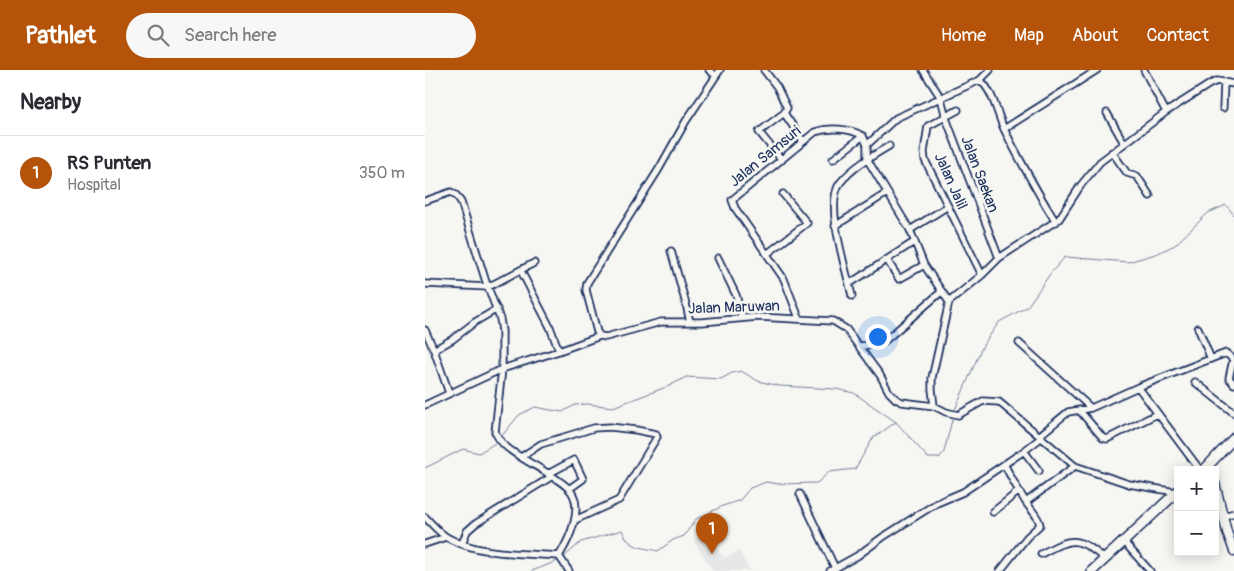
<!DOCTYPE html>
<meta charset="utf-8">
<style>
:root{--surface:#fff;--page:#f7f7f7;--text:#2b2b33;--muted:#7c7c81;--line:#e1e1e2;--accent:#b45309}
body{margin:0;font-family:Pangolin,sans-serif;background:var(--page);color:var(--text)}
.controls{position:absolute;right:15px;bottom:15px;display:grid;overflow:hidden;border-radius:0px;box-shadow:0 2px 12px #0003}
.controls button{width:45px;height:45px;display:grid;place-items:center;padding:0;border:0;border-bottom:1px solid var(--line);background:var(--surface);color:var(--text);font:25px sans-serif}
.you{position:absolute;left:452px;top:266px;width:18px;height:18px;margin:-12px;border:4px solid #fff;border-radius:50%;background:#1a73e8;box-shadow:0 0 0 8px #1a73e833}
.badge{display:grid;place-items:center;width:32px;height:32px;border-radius:50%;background:var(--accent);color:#fff;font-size:16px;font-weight:700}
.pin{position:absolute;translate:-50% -41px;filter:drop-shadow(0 1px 2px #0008)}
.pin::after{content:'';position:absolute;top:26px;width:18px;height:15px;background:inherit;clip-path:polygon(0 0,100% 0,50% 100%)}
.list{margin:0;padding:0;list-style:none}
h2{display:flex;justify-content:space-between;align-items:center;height:65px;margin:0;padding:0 20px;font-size:21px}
h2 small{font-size:16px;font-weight:400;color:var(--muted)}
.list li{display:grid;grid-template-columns:32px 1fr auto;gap:15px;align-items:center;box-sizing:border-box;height:75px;padding:0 20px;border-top:1px solid var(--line)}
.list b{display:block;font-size:19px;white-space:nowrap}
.list p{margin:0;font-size:16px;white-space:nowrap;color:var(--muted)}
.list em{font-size:16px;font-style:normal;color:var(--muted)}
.icon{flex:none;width:28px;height:28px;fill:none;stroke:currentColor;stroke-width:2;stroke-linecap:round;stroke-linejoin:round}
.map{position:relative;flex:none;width:809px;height:501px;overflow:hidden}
header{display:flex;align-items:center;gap:30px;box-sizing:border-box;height:70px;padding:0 25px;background:var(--accent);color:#fff}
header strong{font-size:24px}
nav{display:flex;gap:28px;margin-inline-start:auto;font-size:18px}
.search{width:350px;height:45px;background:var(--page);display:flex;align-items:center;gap:12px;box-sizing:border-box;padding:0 18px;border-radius:28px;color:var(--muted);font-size:19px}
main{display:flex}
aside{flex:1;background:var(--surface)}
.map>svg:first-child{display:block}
.built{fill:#e6e7e7}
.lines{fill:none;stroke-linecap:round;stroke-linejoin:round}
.stream{stroke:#717e99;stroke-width:1}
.street-casing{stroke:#1b2f5e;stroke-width:9}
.secondary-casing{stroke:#1b2f5e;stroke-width:11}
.primary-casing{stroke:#1b2f5e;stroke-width:12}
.street{stroke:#f6f6f2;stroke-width:5.5}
.secondary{stroke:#f6f6f2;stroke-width:8}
.primary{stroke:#f6f6f2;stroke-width:9}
.labels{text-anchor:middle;stroke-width:5;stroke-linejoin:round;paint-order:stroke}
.street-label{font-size:15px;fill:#1b2f5e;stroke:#f6f6f2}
</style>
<header>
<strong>Pathlet</strong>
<div class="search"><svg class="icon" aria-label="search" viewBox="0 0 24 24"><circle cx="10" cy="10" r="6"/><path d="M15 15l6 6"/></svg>Search here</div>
<nav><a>Home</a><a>Map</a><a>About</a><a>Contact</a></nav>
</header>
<main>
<aside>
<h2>Nearby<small></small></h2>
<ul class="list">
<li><span class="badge">1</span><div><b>RS Punten</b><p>Hospital</p></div><em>350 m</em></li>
</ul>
</aside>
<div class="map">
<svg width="809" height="501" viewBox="0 0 809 501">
<rect width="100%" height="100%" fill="#f6f6f2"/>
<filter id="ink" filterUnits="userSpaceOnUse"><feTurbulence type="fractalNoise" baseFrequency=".02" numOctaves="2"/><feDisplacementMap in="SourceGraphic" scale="10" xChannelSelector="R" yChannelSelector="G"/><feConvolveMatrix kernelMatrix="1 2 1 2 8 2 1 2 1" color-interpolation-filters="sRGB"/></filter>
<g filter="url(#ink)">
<!-- built -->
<path class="built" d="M281 462 299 488 314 481 324 500H326L327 501H288L268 470Z"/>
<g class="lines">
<!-- stream -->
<path class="stream" d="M529 342 557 277 574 252 602 237 625 204 640 187 703 192 731 184 750 175 783 143 801 135 809 145
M76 367 94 345 110 337 137 342 150 335 162 334 188 337 244 316 261 307 296 309 307 303 316 301 333 311 354 316 411 319 429 323 471 352 503 388H514L519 382 528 346
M0 398 38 379 54 383 72 372
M138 488 156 472 197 460C204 478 216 477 233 481L248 470 259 466 271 449 298 436 315 430 325 418 341 412 353 414 392 413 404 402 430 399 448 368 471 352
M107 501 135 490"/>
<defs>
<path id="street" d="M284 0 290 5
M339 0 352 17 362 38 359 43 334 62 357 90
M498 0 516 28 521 48 574 188
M719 0 741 42
M555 10C569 22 572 45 580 61 596 92 612 123 631 152
M798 38 799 12
M533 40 503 56 499 82 500 90 557 205
M359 43 378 71
M682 43 699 73
M579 59 672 0
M442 75 471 48 555 10 565 0
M687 82 702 103 712 106 725 126
M408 89 438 66
M0 131 26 122 31 125 36 132 61 212 75 249 77 261V299L134 281 175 266 181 267 236 252H277L333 247 408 251 421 259 455 305 464 322 471 329 477 332 509 336 521 342 533 345 558 331 574 332 650 396 704 414 751 422
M410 156 462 123
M485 160 523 136
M246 181 261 234 265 252
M342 184 382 153 358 124
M293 188 311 225 317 248
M462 190 474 209 499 195
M96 201 125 257 134 281
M0 214 63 217 109 193
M424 214 489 172
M427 226C422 202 399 134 415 113 428 97 447 86 464 76
M374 248 359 209 310 138 307 130 390 62C404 57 425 58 438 66L442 75V89L485 160 499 195 524 232 557 205 574 188 634 149 656 115 675 92 741 42 785 14 792 11 809 14
M773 258 786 289
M0 260 9 280 24 323
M175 266 172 262 161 220 162 213 234 99 261 51 295 0
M594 273 666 338
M435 276 456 274 516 222
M9 280 28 269 50 252 72 239
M808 290 804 308 809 314
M770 312 809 343
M713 317 775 400
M0 335 77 299 70 362C75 373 82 378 91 384 107 395 129 405 143 418 161 435 144 470 134 486
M509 336 507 319V308L524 232
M654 340 678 368 682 369 732 344
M615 365 643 342 666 338 713 317 801 283 809 290
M599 381 614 401
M96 387 116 374 169 358 185 357 211 360 231 364 232 367 194 430 150 450
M123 404 149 390 158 409 144 419
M375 424 410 498
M601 432 650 396
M568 442 594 421
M799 446 809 443
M0 447C7 454 14 463 23 468 54 485 98 483 134 486
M698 471 725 501
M0 474 21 467
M37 474 42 461 50 454 126 407
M616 484C647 467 652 466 680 489
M134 486 144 501
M405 501 432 486 458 467 512 433 538 422 599 381 617 367
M575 501 602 467 615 455C614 446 605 439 600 431 593 419 585 407 580 395"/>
<path id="secondary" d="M790 413 802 462 809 481"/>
<path id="primary" d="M779 400 809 368
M667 501 753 421"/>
</defs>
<!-- street casing -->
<use href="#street" class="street-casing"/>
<!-- secondary casing -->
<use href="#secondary" class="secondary-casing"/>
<!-- primary casing -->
<use href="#primary" class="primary-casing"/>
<!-- street -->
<use href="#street" class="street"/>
<!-- secondary -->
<use href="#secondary" class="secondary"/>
<!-- primary -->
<use href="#primary" class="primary"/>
</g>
</g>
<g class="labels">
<!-- street labels -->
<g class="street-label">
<text transform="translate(340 86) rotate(-39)" y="5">Jalan Samsuri</text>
<text transform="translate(555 104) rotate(69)" y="5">Jalan Saekan</text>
<text transform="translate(526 111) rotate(66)" y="5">Jalan Jalil</text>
<text transform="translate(309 237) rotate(-2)" y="5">Jalan Maruwan</text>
</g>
</g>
</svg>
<div class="controls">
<button>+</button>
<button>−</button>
</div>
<div class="you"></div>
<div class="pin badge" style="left:287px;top:484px">1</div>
</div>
</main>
